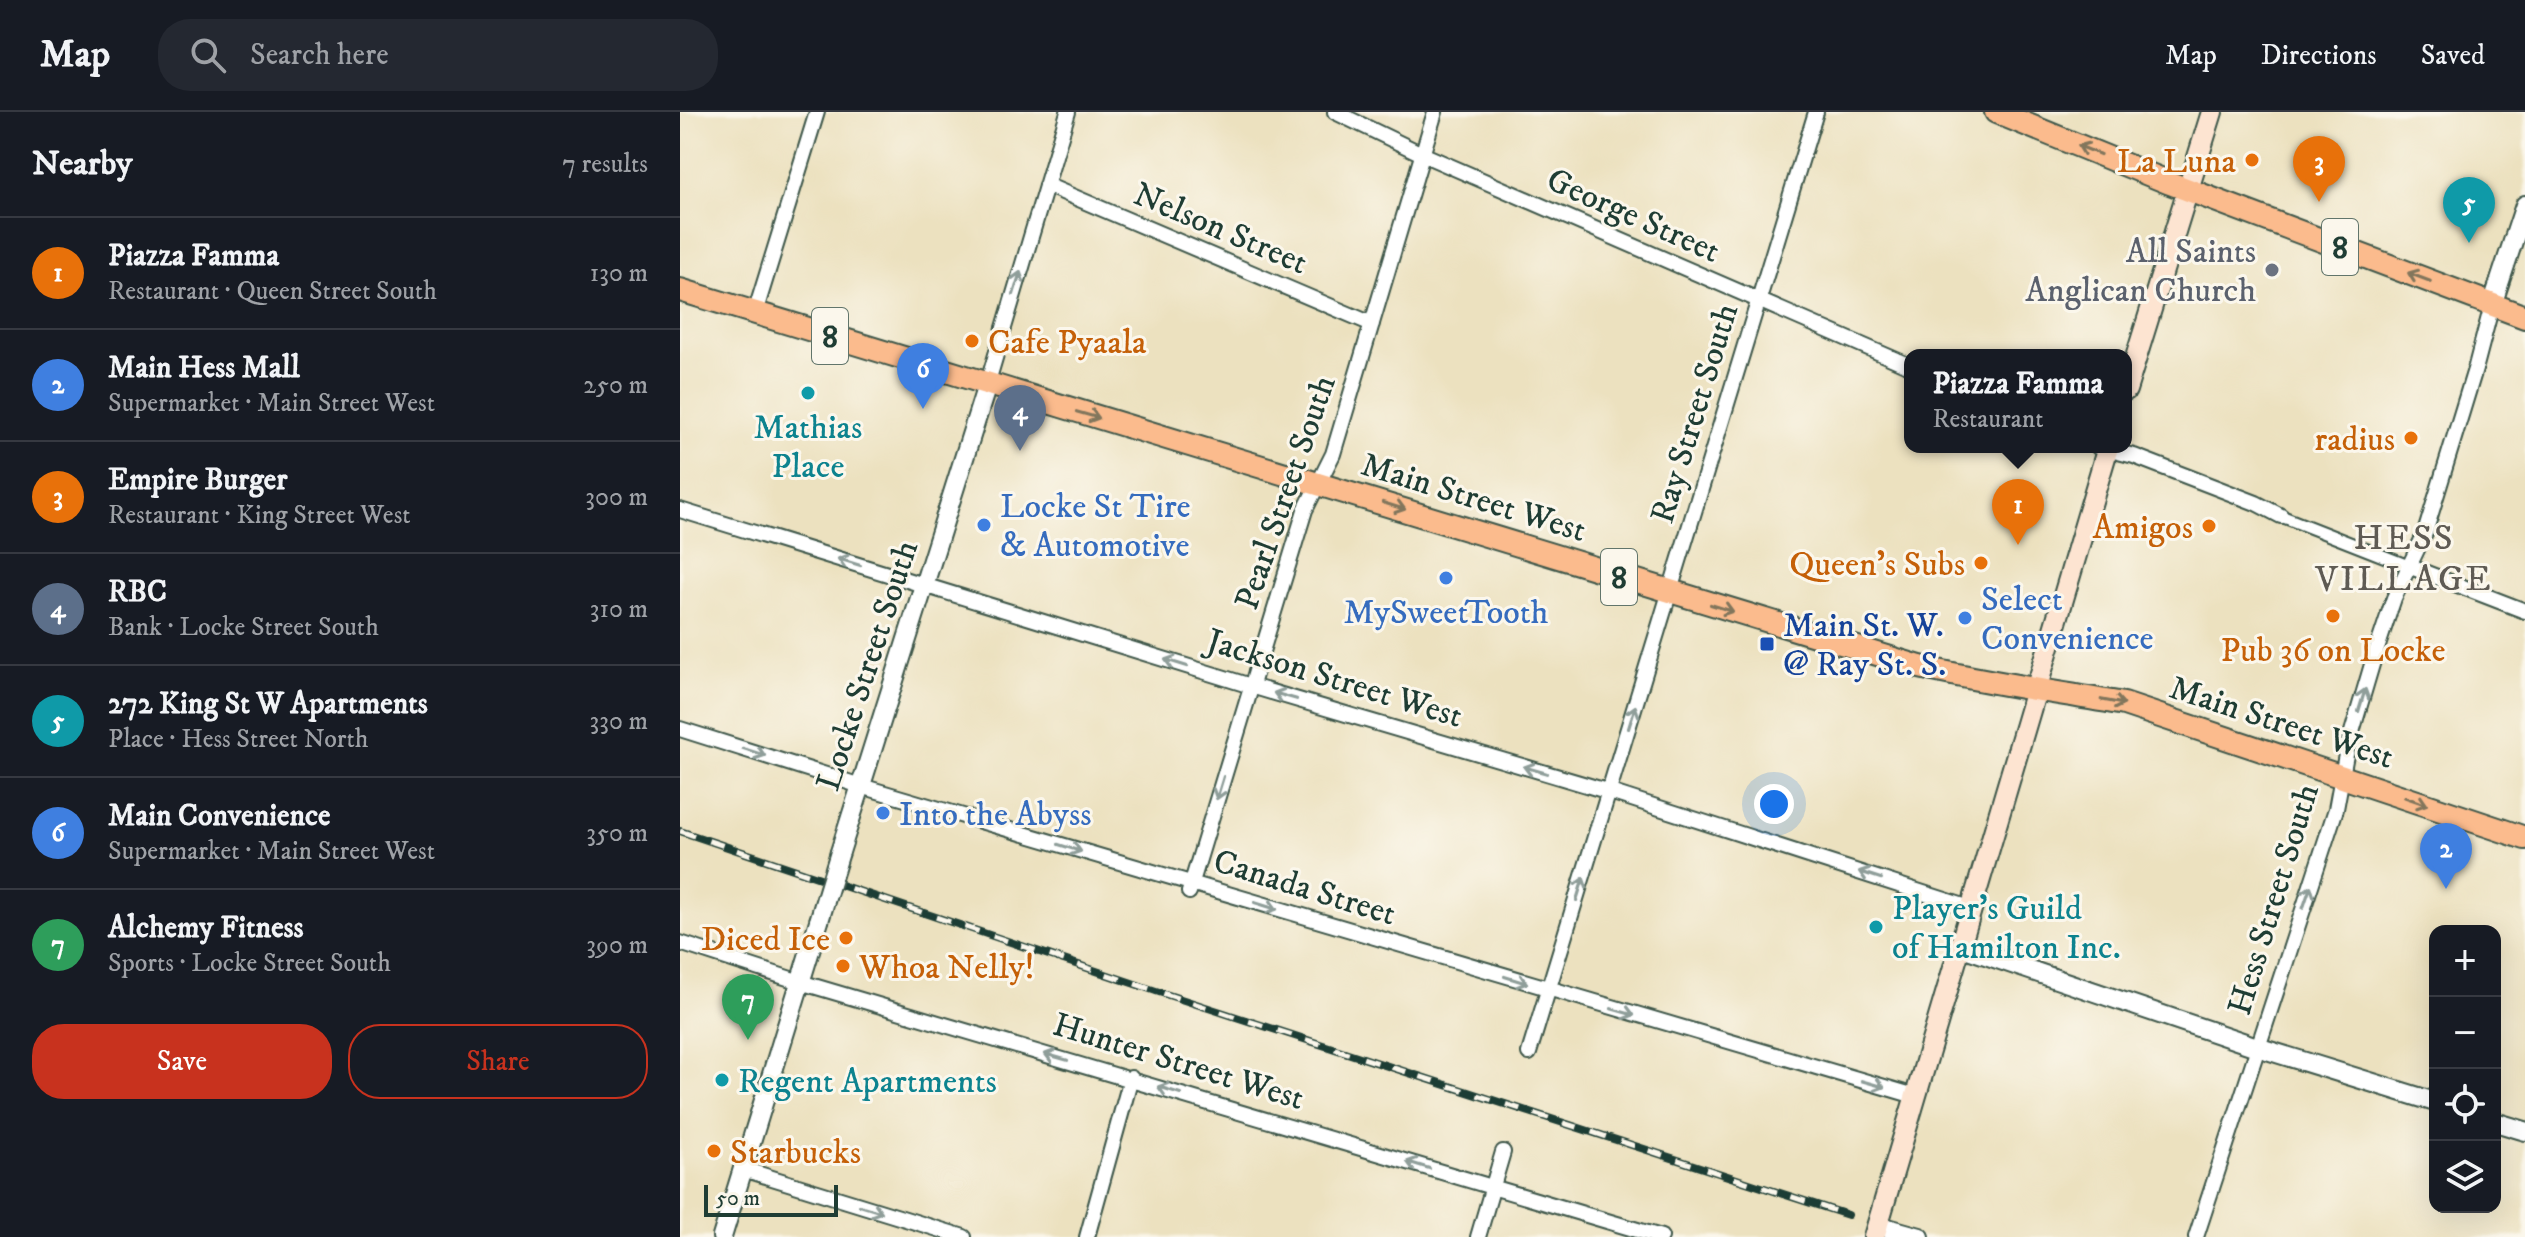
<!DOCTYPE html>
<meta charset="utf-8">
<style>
:root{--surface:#171b24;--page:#242831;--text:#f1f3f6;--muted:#9ea1a6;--line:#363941;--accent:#c8321e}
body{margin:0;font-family:"IM FELL DW Pica",serif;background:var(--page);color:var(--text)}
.controls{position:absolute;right:24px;bottom:24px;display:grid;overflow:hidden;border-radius:16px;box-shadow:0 8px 32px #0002}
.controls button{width:72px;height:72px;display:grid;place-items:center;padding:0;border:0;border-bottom:2px solid var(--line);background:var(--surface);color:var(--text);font:40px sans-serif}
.scale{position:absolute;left:24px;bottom:20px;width:134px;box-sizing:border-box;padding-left:8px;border:4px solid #1f3d34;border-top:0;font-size:22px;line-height:28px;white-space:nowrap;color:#1f3d34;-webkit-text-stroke:6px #fbf7ec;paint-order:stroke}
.you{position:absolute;left:1094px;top:692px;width:28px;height:28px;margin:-20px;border:6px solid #fff;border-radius:50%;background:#1a73e8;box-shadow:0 0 0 12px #1a73e833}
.badge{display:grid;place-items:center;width:52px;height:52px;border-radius:50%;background:var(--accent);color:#fff;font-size:26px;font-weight:700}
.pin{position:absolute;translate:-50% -66px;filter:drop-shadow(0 2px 4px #0008)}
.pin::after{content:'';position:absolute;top:42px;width:28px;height:24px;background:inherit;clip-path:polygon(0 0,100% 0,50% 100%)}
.popup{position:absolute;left:1224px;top:237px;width:228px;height:104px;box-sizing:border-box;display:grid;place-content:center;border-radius:16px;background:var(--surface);filter:drop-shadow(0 2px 6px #0005);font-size:26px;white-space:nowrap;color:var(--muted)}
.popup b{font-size:30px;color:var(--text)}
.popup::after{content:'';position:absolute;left:50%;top:100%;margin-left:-16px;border:16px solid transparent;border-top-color:var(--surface)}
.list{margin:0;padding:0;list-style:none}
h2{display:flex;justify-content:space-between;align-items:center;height:104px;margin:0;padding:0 32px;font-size:34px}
h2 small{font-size:26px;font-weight:400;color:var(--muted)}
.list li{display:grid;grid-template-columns:52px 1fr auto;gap:24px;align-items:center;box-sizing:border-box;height:112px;padding:0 32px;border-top:2px solid var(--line)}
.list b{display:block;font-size:30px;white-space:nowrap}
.list p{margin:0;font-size:26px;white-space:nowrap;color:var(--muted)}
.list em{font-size:26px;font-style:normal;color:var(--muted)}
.actions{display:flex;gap:16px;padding:24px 32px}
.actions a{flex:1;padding:18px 0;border:2px solid var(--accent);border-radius:32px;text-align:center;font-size:28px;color:var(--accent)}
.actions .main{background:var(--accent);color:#fff}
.icon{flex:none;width:44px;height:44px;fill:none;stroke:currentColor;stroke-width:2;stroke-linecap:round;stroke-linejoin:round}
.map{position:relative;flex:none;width:1845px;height:1125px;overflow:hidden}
header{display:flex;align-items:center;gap:48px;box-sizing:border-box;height:112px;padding:0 40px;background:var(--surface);border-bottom:2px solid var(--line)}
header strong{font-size:38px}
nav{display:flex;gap:44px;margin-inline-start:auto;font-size:28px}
.search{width:560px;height:72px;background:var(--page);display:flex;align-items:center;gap:20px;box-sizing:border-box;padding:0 28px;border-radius:32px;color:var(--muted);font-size:30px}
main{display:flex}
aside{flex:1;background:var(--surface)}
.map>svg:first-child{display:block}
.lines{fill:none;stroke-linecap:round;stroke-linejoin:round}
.pedestrian-casing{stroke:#3e5649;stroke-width:15}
.minor-casing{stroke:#3e5649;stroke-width:18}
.tertiary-casing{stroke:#3e5649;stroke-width:22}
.secondary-casing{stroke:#3e5649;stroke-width:24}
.primary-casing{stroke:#3e5649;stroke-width:26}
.pedestrian{stroke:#fff;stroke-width:11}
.minor{stroke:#fff;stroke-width:14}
.tertiary{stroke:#fff;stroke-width:18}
.secondary{stroke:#fde4d1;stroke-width:20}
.primary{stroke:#fbbb8d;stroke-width:22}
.rail-casing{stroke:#1f3d34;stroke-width:8}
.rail{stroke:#fbf7ec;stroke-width:5;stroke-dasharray:15;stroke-linecap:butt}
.tertiary-bridge-casing{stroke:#3e5649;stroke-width:22;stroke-linecap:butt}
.tertiary-bridge{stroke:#fff;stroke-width:18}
.oneway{stroke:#82765c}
.oneway2{stroke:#8f9e9a}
.food-dot{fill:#e8710a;stroke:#fbf7ec;stroke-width:3}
.worship-dot{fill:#6b7280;stroke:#fbf7ec;stroke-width:3}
.culture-dot{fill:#0f9aa8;stroke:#fbf7ec;stroke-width:3}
.shop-dot{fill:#3f7fe0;stroke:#fbf7ec;stroke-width:3}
.transit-dot{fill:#1a4fb4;stroke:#fbf7ec;stroke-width:3}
.labels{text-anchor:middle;stroke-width:6;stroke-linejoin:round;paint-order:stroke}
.shield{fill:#fbf7ec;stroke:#61756b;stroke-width:2}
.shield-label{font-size:32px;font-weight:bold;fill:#1f3d34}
.food-label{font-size:34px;fill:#c56008;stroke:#fbf7ec;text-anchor:end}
.street-label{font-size:34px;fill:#1f3d34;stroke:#fbf7ec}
.worship-label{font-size:34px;fill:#5b616d;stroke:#fbf7ec;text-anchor:end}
.culture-label{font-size:34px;fill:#0d838f;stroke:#fbf7ec;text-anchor:start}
.shop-label{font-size:34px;fill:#366cbe;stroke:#fbf7ec;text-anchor:start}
.transit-label{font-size:34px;fill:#164399;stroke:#fbf7ec;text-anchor:start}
.neighbourhood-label{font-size:36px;letter-spacing:2px;fill:#5f5b54;stroke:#fbf7ec}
</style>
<header>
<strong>Map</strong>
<div class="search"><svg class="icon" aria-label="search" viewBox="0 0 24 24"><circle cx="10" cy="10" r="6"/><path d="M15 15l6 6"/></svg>Search here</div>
<nav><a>Map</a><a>Directions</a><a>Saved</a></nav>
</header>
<main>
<aside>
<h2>Nearby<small>7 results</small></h2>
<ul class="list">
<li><span class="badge" style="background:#e8710a">1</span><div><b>Piazza Famma</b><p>Restaurant · Queen Street South</p></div><em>130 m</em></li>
<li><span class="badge" style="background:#3f7fe0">2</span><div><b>Main Hess Mall</b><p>Supermarket · Main Street West</p></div><em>250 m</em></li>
<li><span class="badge" style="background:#e8710a">3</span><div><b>Empire Burger</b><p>Restaurant · King Street West</p></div><em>300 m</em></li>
<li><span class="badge" style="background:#5c6f8a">4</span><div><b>RBC</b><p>Bank · Locke Street South</p></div><em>310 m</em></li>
<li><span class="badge" style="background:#0f9aa8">5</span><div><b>272 King St W Apartments</b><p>Place · Hess Street North</p></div><em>330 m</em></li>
<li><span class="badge" style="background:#3f7fe0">6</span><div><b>Main Convenience</b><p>Supermarket · Main Street West</p></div><em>350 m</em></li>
<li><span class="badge" style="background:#2e9e5b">7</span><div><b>Alchemy Fitness</b><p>Sports · Locke Street South</p></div><em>390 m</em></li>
</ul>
<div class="actions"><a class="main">Save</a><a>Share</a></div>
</aside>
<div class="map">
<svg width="1845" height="1125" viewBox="0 0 1845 1125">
<rect width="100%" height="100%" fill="#fbf7ec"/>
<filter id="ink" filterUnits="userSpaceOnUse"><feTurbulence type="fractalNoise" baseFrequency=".0125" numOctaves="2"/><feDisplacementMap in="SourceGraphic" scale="16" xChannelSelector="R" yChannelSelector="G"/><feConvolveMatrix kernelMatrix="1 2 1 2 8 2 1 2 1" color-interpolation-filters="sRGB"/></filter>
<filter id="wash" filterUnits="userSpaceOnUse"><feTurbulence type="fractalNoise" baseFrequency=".006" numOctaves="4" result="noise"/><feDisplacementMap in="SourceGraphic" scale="32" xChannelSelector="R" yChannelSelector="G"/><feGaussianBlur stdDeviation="1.8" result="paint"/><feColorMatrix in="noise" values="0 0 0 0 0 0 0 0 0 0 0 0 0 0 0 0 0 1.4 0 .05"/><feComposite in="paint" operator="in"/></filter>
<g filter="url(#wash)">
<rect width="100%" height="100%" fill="#ece1bf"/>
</g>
<g filter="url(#ink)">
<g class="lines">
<defs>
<path id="pedestrian" d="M1601 404 1731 455"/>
<path id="minor" d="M655 0 742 42 1230 254
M366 73 692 212
M75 201 137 0
M307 273 388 0
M1418 335 1454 344 1576 391 1601 404
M0 398 571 574 930 680 1290 796
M1731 455 1845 499
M0 617 181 674 1235 984
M509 780 625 398 653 342 755 0
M0 831 120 870 981 1125
M849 941 1136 0
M63 1057 284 1125
M407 1125 451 966
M798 1125 823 1040
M1516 1125 1656 697 1667 637 1693 549 1714 486 1745 421 1796 254 1812 193"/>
<path id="tertiary" d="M1812 193 1845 93
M160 740 307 273
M1279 834 1577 935 1755 990
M1815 1010 1845 1019
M1197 1113 1240 1125
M42 1125 139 809"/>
<path id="secondary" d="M1446 278 1532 0
M1194 1125 1428 335"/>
<path id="primary" d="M1316 0 1490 71 1845 205
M0 178 1240 555C1308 571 1376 580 1444 592L1845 726"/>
</defs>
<!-- pedestrian casing -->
<use href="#pedestrian" class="pedestrian-casing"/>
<!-- minor casing -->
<use href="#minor" class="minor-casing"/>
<!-- tertiary casing -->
<use href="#tertiary" class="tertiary-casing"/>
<!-- secondary casing -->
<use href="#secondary" class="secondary-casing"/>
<!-- primary casing -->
<use href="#primary" class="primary-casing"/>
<!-- pedestrian -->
<use href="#pedestrian" class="pedestrian"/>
<!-- minor -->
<use href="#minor" class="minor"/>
<!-- tertiary -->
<use href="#tertiary" class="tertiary"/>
<!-- secondary -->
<use href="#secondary" class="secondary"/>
<!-- primary -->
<use href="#primary" class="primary"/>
<defs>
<path id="rail" d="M0 719 476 879 1168 1103"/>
</defs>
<!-- rail casing -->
<use href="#rail" class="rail-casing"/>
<!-- rail -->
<use href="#rail" class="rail"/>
<defs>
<path id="tertiary-bridge" d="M139 809 160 740"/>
</defs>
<!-- tertiary-bridge casing -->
<use href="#tertiary-bridge" class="tertiary-bridge-casing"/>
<!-- tertiary-bridge -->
<use href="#tertiary-bridge" class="tertiary-bridge"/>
</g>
<!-- one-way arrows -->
<defs><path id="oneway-shaft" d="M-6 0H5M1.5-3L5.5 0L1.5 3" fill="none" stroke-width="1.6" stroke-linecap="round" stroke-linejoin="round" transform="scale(2)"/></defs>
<g class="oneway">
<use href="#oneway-shaft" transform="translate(1409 38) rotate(-158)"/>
<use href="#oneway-shaft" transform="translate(1739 165) rotate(-159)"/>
<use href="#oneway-shaft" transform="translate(408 303) rotate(16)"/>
<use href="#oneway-shaft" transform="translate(714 394) rotate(17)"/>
<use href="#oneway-shaft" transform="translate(1042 496) rotate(17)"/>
<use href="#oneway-shaft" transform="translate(1433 590) rotate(11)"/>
<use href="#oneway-shaft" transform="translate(1736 689) rotate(19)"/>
</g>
<g class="oneway2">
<use href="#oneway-shaft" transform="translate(337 171) rotate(-73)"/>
<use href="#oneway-shaft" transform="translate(169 450) rotate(-163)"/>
<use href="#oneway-shaft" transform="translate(496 551) rotate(-163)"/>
<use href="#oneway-shaft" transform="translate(605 584) rotate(-164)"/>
<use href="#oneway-shaft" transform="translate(1682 588) rotate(-73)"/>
<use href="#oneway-shaft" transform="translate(952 605) rotate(-73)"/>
<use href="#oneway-shaft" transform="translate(74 640) rotate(18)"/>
<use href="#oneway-shaft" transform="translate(855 658) rotate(-164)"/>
<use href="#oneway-shaft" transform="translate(540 676) rotate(107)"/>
<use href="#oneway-shaft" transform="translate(390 736) rotate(17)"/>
<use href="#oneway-shaft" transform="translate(1190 763) rotate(-162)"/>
<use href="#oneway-shaft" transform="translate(900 777) rotate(-73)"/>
<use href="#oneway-shaft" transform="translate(1627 785) rotate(-71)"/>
<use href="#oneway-shaft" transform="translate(586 794) rotate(17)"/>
<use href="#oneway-shaft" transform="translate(836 868) rotate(17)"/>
<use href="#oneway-shaft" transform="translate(943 900) rotate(16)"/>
<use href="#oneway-shaft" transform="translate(376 945) rotate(-164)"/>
<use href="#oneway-shaft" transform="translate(1193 972) rotate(16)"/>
<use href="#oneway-shaft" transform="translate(489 978) rotate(-163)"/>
<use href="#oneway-shaft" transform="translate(738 1053) rotate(-163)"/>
<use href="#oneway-shaft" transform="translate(191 1097) rotate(17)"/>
</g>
</g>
<!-- markers -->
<g class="food-dot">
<circle cx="1572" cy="48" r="8"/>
<circle cx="292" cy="229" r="8"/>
<circle cx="1731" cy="326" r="8"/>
<circle cx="1529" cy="414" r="8"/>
<circle cx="1301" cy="451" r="8"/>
<circle cx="1653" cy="504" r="8"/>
<circle cx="166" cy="826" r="8"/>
<circle cx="163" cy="854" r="8"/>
<circle cx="34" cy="1039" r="8"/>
</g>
<circle class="worship-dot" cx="1592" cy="158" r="8"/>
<g class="culture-dot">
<circle cx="128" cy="281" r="8"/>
<circle cx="1196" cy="815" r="8"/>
<circle cx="42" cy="968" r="8"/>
</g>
<g class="shop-dot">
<circle cx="304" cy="413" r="8"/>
<circle cx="766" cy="466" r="8"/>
<circle cx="1285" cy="506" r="8"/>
<circle cx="203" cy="701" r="8"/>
</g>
<rect class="transit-dot" x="1079" y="524" width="16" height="16" rx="4"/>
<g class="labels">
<!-- shield labels -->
<g class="shield">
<rect x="1642" y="107" width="36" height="56" rx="6"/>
<rect x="132" y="196" width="36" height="56" rx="6"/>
<rect x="921" y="437" width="36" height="56" rx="6"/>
</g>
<g class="shield-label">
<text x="1660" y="146">8</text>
<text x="150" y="235">8</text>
<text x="939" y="476">8</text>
</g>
<!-- food labels -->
<g class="food-label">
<text x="1556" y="60">La Luna</text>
<text x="308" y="241" text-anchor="start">Cafe Pyaala</text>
<text x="1715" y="338">radius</text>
<text x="1513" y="426">Amigos</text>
<text x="1285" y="463">Queen's Subs</text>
<text x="1653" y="549" text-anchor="middle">Pub 36 on Locke</text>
<text x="150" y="838">Diced Ice</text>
<text x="179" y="866" text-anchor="start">Whoa Nelly!</text>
<text x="50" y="1051" text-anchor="start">Starbucks</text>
</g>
<!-- street labels -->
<g class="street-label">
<text transform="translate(954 102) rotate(24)" y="12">George Street</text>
<text transform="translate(541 115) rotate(23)" y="12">Nelson Street</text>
<text transform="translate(1013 301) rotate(-73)" y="12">Ray Street South</text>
<text transform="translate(604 380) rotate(-71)" y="12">Pearl Street South</text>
<text transform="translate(794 384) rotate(17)" y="12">Main Street West</text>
<text transform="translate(186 553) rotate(-72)" y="12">Locke Street South</text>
<text transform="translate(655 565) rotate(17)" y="12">Jackson Street West</text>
<text transform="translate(1602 609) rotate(18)" y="12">Main Street West</text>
<text transform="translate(625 774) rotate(17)" y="12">Canada Street</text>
<text transform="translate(1592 787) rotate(-73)" y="12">Hess Street South</text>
<text transform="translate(499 948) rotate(17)" y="12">Hunter Street West</text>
</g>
<!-- worship labels -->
<g class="worship-label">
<text x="1576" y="150">All Saints<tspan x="1576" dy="39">Anglican Church</tspan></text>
</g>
<!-- culture labels -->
<g class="culture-label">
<text x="128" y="326" text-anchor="middle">Mathias<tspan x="128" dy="39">Place</tspan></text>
<text x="1212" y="807">Player's Guild<tspan x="1212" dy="39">of Hamilton Inc.</tspan></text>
<text x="58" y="980">Regent Apartments</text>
</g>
<!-- shop labels -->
<g class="shop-label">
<text x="320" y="405">Locke St Tire<tspan x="320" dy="39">&amp; Automotive</tspan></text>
<text x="1301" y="498">Select<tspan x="1301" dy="39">Convenience</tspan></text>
<text x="766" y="511" text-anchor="middle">MySweetTooth</text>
<text x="219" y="713">Into the Abyss</text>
</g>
<!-- transit labels -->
<g class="transit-label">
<text x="1103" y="524">Main St. W.<tspan x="1103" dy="39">@ Ray St. S.</tspan></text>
</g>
<!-- neighbourhood labels -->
<g class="neighbourhood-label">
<text x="1724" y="437">HESS<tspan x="1724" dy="41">VILLAGE</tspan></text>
</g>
</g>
</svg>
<div class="controls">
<button>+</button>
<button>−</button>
<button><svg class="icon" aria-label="locate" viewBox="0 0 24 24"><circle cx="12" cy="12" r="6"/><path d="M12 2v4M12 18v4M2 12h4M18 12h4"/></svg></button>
<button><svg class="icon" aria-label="layers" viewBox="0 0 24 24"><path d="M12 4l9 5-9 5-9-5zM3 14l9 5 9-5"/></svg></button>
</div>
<div class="scale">50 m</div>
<div class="you"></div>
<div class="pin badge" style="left:1338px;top:433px;background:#e8710a">1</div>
<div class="popup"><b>Piazza Famma</b>Restaurant</div>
<div class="pin badge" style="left:1766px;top:777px;background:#3f7fe0">2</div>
<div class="pin badge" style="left:1639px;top:90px;background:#e8710a">3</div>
<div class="pin badge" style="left:340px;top:339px;background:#5c6f8a">4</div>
<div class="pin badge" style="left:1789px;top:131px;background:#0f9aa8">5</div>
<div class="pin badge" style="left:243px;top:297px;background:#3f7fe0">6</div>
<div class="pin badge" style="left:68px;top:928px;background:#2e9e5b">7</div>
</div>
</main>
